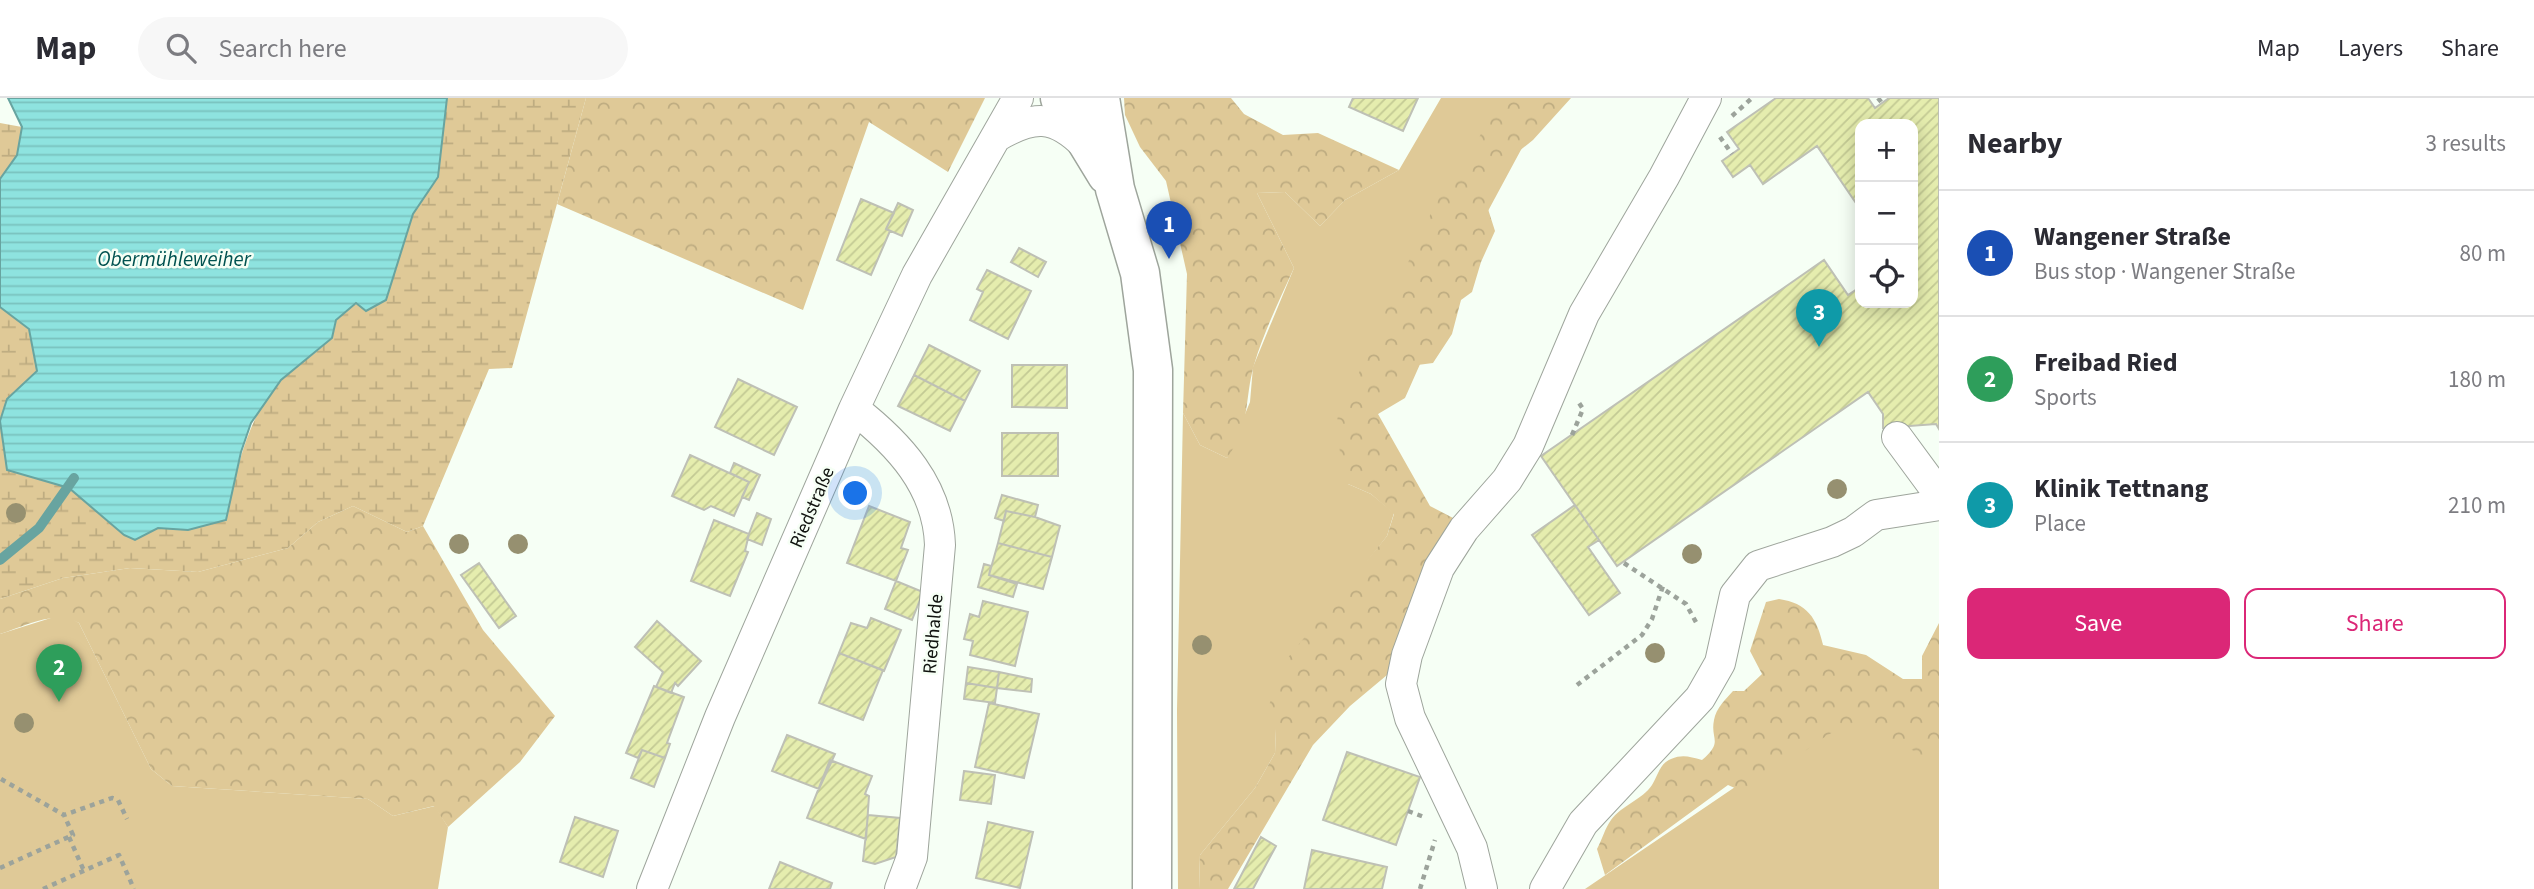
<!DOCTYPE html>
<meta charset="utf-8">
<style>
:root{--surface:#fff;--page:#f7f7f7;--text:#2b2b33;--muted:#7c7c81;--line:#e1e1e2;--accent:#db2777}
body{margin:0;font-family:"Source Sans 3",sans-serif;background:var(--page);color:var(--text)}
.controls{position:absolute;right:21px;top:21px;display:grid;overflow:hidden;border-radius:14px;box-shadow:0 4px 18px #0003}
.controls button{width:63px;height:63px;display:grid;place-items:center;padding:0;border:0;border-bottom:2px solid var(--line);background:var(--surface);color:var(--text);font:35px sans-serif}
.you{position:absolute;left:856px;top:396px;width:24px;height:24px;margin:-18px;border:5px solid #fff;border-radius:50%;background:#1a73e8;box-shadow:0 0 0 10px #1a73e833}
.badge{display:grid;place-items:center;width:46px;height:46px;border-radius:50%;background:var(--accent);color:#fff;font-size:23px;font-weight:700}
.pin{position:absolute;translate:-50% -58px;filter:drop-shadow(0 2px 4px #0008)}
.pin::after{content:'';position:absolute;top:37px;width:24px;height:21px;background:inherit;clip-path:polygon(0 0,100% 0,50% 100%)}
.list{margin:0;padding:0;list-style:none}
h2{display:flex;justify-content:space-between;align-items:center;height:91px;margin:0;padding:0 28px;font-size:30px}
h2 small{font-size:23px;font-weight:400;color:var(--muted)}
.list li{display:grid;grid-template-columns:46px 1fr auto;gap:21px;align-items:center;box-sizing:border-box;height:126px;padding:0 28px;border-top:2px solid var(--line)}
.list b{display:block;font-size:26px;white-space:nowrap}
.list p{margin:0;font-size:23px;white-space:nowrap;color:var(--muted)}
.list em{font-size:23px;font-style:normal;color:var(--muted)}
.actions{display:flex;gap:14px;padding:21px 28px}
.actions a{flex:1;padding:16px 0;border:2px solid var(--accent);border-radius:14px;text-align:center;font-size:24px;color:var(--accent)}
.actions .main{background:var(--accent);color:#fff}
.icon{flex:none;width:38px;height:38px;fill:none;stroke:currentColor;stroke-width:2;stroke-linecap:round;stroke-linejoin:round}
.map{position:relative;flex:none;width:1939px;height:791px;overflow:hidden}
header{display:flex;align-items:center;gap:42px;box-sizing:border-box;height:98px;padding:0 35px;background:var(--surface);border-bottom:2px solid var(--line)}
header strong{font-size:33px}
nav{display:flex;gap:38px;margin-inline-start:auto;font-size:24px}
.search{width:490px;height:63px;background:var(--page);display:flex;align-items:center;gap:18px;box-sizing:border-box;padding:0 24px;border-radius:38px;color:var(--muted);font-size:26px}
main{display:flex}
aside{flex:1;background:var(--surface)}
.map>svg:first-child{display:block}
.green{fill:#dfc997}
.forest{fill:url(#forest-crowns)}
.wetland{fill:url(#wetland-marsh)}
.water{fill:url(#water-rules);stroke:#68a4a0;stroke-width:2}
.lines{fill:none;stroke-linecap:round;stroke-linejoin:round}
.stream{stroke:#68a4a0;stroke-width:10}
.building{fill:url(#building-hatch);stroke:#bec0b5;stroke-width:2}
.minor-casing{stroke:#9ea59c;stroke-width:32}
.major-casing{stroke:#9ea59c;stroke-width:41}
.path{stroke:#9ca39b;stroke-width:4.5;stroke-dasharray:5 5;stroke-linecap:butt}
.minor{stroke:#fff;stroke-width:30}
.major{stroke:#fff;stroke-width:38}
.tree{fill:#969070}
.labels{text-anchor:middle;stroke-width:5;stroke-linejoin:round;paint-order:stroke}
.street-label{font-size:19px;fill:#0f120e;stroke:#f6fff5}
.water-label{font-size:21px;font-style:italic;fill:#015250;stroke:#f6fff5}
</style>
<header>
<strong>Map</strong>
<div class="search"><svg class="icon" aria-label="search" viewBox="0 0 24 24"><circle cx="10" cy="10" r="6"/><path d="M15 15l6 6"/></svg>Search here</div>
<nav><a>Map</a><a>Layers</a><a>Share</a></nav>
</header>
<main>
<div class="map">
<svg width="1939" height="791" viewBox="0 0 1939 791">
<defs>
<pattern id="forest-crowns" width="20" height="18" patternUnits="userSpaceOnUse" patternTransform="scale(1.75)"><rect width="20" height="18" fill="#dfc997"/><path d="M2 6a3 3 0 1 1 6 0M12 15a3 3 0 1 1 6 0" fill="none" stroke="#beac81"/></pattern>
<pattern id="wetland-marsh" width="20" height="14" patternUnits="userSpaceOnUse" patternTransform="scale(1.75)"><rect width="20" height="14" fill="#dfc997"/><path d="M1 5h8M5 5V1M11 12h8M15 12V8" fill="none" stroke="#beac81"/></pattern>
<pattern id="water-rules" width="6" height="5" patternUnits="userSpaceOnUse" patternTransform="scale(1.75)"><rect width="6" height="5" fill="#8ee3df"/><path d="M0 2.5h6" fill="none" stroke="#79c2be"/></pattern>
<pattern id="building-hatch" width="6" height="6" patternUnits="userSpaceOnUse" patternTransform="scale(1.75)"><rect width="6" height="6" fill="#e5edae"/><path d="M-1 1l2-2M0 6l6-6M5 7l2-2" fill="none" stroke="#c3ca94"/></pattern>
</defs>
<rect width="100%" height="100%" fill="#f6fff5"/>
<!-- green -->
<path class="green" d="M1441 0H1549L1488 113 1405 300 1378 316 1348 386 1371 396 1394 415 1387 438 1331 510 1276 631 1275 655 1255 690 1200 757 1199 791H1178L1177 612 1183 315 1200 347 1227 360 1250 304 1253 269 1294 170 1257 95 1285 94 1320 128 1345 102 1399 72Z
M67 518 79 525 151 671 172 688 368 701 393 718 435 708 448 729 438 791H0V536L54 519Z
M1838 619 1939 639V791H1585Z"/>
<!-- forest -->
<path class="forest" d="M586 0H985L948 74 869 24 803 212 557 106Z
M1124 0H1231L1244 16 1283 37 1318 35 1399 72 1345 102 1320 128 1285 94 1257 95 1294 170C1280 201 1264 233 1254 267 1244 302 1251 327 1227 360L1200 347 1183 315 1187 176 1166 83 1140 49 1125 17Z
M1502 0H1571L1533 42 1498 70 1481 89 1495 133 1481 164 1472 194 1461 202 1452 236 1433 265 1402 269 1378 316 1430 408 1455 421 1393 572 1350 608 1313 647 1228 791H1199L1200 757 1255 690 1275 655 1276 631 1266 615 1286 562 1387 438 1394 416 1371 396 1348 386 1341 371 1337 314 1354 293 1364 257 1379 238 1382 220 1447 81 1458 75Z
M353 408 407 434 423 428 483 532 555 618 520 664 448 729 434 708 393 718 368 701 172 688 151 671 79 525C55 511 25 528 0 536V501L63 480 130 470 198 474 288 450 318 424Z
M1779 501C1807 505 1817 520 1823 547L1866 557 1903 581H1922V558L1939 525V655L1924 664 1917 654 1847 626C1810 645 1782 674 1746 695L1728 687 1605 777 1597 751C1602 742 1605 730 1611 722 1621 708 1643 701 1652 687 1658 678 1659 666 1671 661 1683 656 1690 659 1702 662 1724 643 1710 642 1714 622 1716 610 1726 601 1733 593H1744L1762 576 1750 553 1766 504Z"/>
<!-- wetland -->
<path class="wetland" d="M447 0H586L512 270 489 271 423 428 407 434 353 408 318 424 288 450 198 474 130 470 63 480 0 501V209L29 231 37 274C0 314 0 315 7 372L69 390 124 437 135 442 158 430 226 422C237 372 245 323 280 283 294 267 317 257 330 241 334 235 334 227 337 221 348 203 368 204 386 202L413 116 438 79Z
M0 25 22 29 17 57 0 81Z"/>
<!-- water -->
<path class="water" d="M8 0H447L438 79 413 116 386 202 366 213 356 205 336 222 332 240 281 282 251 325 241 354 226 422 188 432 158 430 135 442 124 437 69 390 7 372 0 323 7 301 37 273 29 231 0 209V81L17 57 22 29Z"/>
<g class="lines">
<!-- stream -->
<path class="stream" d="M0 462 39 430 74 380"/>
</g>
<!-- building -->
<path class="building" d="M1353 0H1418L1403 33 1349 9Z
M1776 0H1868L1875 10 1889 0H1939V331L1936 326 1883 330V316L1868 294 1617 468 1541 358 1824 162 1848 197 1860 189V205H1913V26H1860V111L1817 48 1763 86 1750 67 1733 79 1722 63 1739 51 1727 34Z
M861 101 894 115 886 131 890 133 871 177 837 162Z
M898 105 913 112 902 138 886 131Z
M1019 150 1046 164 1038 179 1011 164Z
M987 172 1031 193 1008 241 970 222 983 194 977 191Z
M929 247 980 273 965 303 914 277Z
M1012 267H1067V310L1012 309Z
M914 277 965 303 950 333 898 308Z
M738 281 797 309 774 357 715 329Z
M1002 335H1058V378H1002Z
M690 357 749 384 734 418 711 408 704 412 672 398Z
M734 365 760 377 749 402 742 399 749 384 730 375Z
M1002 397 1038 407 1035 419 1006 413 1004 423 995 420Z
M1575 407 1599 442 1588 449 1620 495 1589 517 1532 437Z
M869 408 910 424 901 450 908 452 896 483 847 465Z
M1006 413 1035 419 1060 428 1052 459 998 445Z
M757 415 771 421 762 447 747 441Z
M714 422 749 436 745 453 748 454 730 498 691 483Z
M998 445 1052 459 1043 491 989 477Z
M479 465 516 518 499 530 461 477Z
M984 466 991 468 989 477 1017 486 1013 499 978 489Z
M896 483 923 494 912 522 885 511Z
M983 503 1028 514 1015 568 970 557 973 543 964 541 970 516 979 519Z
M871 520 901 532 884 573 839 555 851 525 867 530Z
M657 523 701 563 678 588 675 585 671 595 656 589 663 574 635 549Z
M839 555 883 572 863 622 819 605Z
M968 569 999 574 997 590 966 585Z
M999 574 1032 581 1031 594 997 590Z
M966 585 997 590 995 605 964 601Z
M654 588 684 599 667 645 670 646 665 660 642 652 638 660 626 655Z
M989 605 1039 616 1024 680 975 669Z
M787 637 835 656 819 691 772 673Z
M642 652 665 660 654 689 631 680Z
M1347 654 1420 679 1396 747 1323 722Z
M830 662 872 678 865 696 869 698 866 741 807 720Z
M964 673 995 677 991 706 960 702Z
M868 717 900 720 896 759 875 766 863 763Z
M575 719 618 733 603 779 560 764Z
M988 724 1033 734 1020 790 976 780Z
M1261 739 1276 748 1253 791H1234Z
M1312 752 1387 769 1382 791H1304Z
M780 764 832 785 830 791H769Z"/>
<g class="lines">
<defs>
<path id="minor" d="M996 39C1033 17 1054 16 1085 47
M854 311C899 346 938 388 940 447L912 759 900 791
M1897 339 1939 396
M652 791 720 619 854 311 917 177 1018 0
M1482 791 1472 750 1410 620 1401 586 1407 557 1439 470 1464 431 1507 382 1528 348 1584 216 1664 79 1706 0
M1545 791 1583 725 1700 600 1720 565 1735 497 1758 468 1832 444 1853 434 1876 417 1939 407"/>
<path id="major" d="M1060 0 1107 77
M1100 0 1115 91 1140 175 1153 272 1152 791"/>
</defs>
<!-- minor casing -->
<use href="#minor" class="minor-casing"/>
<!-- major casing -->
<use href="#major" class="major-casing"/>
<!-- path -->
<path class="path" d="M1878 0 1882 5
M1732 18 1752 0
M1720 39 1732 56
M1572 337 1583 311 1579 305
M1624 465 1686 506 1697 526
M1577 587 1642 537 1652 521 1663 488
M1 681 64 717 112 700 118 702 127 721
M1408 713 1424 719
M69 739 84 773
M0 770 73 737 64 717
M43 791 119 757 134 791
M1420 791 1435 742"/>
<!-- minor -->
<use href="#minor" class="minor"/>
<!-- major -->
<use href="#major" class="major"/>
</g>
<!-- trees -->
<g class="tree">
<circle cx="1837" cy="391" r="10"/>
<circle cx="16" cy="415" r="10"/>
<circle cx="459" cy="446" r="10"/>
<circle cx="518" cy="446" r="10"/>
<circle cx="1692" cy="456" r="10"/>
<circle cx="1202" cy="547" r="10"/>
<circle cx="1655" cy="555" r="10"/>
<circle cx="24" cy="625" r="10"/>
</g>
<g class="labels">
<!-- street labels -->
<g class="street-label">
<text transform="translate(811 409) rotate(-67)" y="7">Riedstraße</text>
<text transform="translate(932 536) rotate(-85)" y="7">Riedhalde</text>
</g>
<!-- water labels -->
<g class="water-label">
<text x="174" y="168">Obermühleweiher</text>
</g>
</g>
</svg>
<div class="controls">
<button>+</button>
<button>−</button>
<button><svg class="icon" aria-label="locate" viewBox="0 0 24 24"><circle cx="12" cy="12" r="6"/><path d="M12 2v4M12 18v4M2 12h4M18 12h4"/></svg></button>
</div>
<div class="you"></div>
<div class="pin badge" style="left:1169px;top:161px;background:#1a4fb4">1</div>
<div class="pin badge" style="left:59px;top:604px;background:#2e9e5b">2</div>
<div class="pin badge" style="left:1819px;top:249px;background:#0f9aa8">3</div>
</div>
<aside>
<h2>Nearby<small>3 results</small></h2>
<ul class="list">
<li><span class="badge" style="background:#1a4fb4">1</span><div><b>Wangener Straße</b><p>Bus stop · Wangener Straße</p></div><em>80 m</em></li>
<li><span class="badge" style="background:#2e9e5b">2</span><div><b>Freibad Ried</b><p>Sports</p></div><em>180 m</em></li>
<li><span class="badge" style="background:#0f9aa8">3</span><div><b>Klinik Tettnang</b><p>Place</p></div><em>210 m</em></li>
</ul>
<div class="actions"><a class="main">Save</a><a>Share</a></div>
</aside>
</main>
